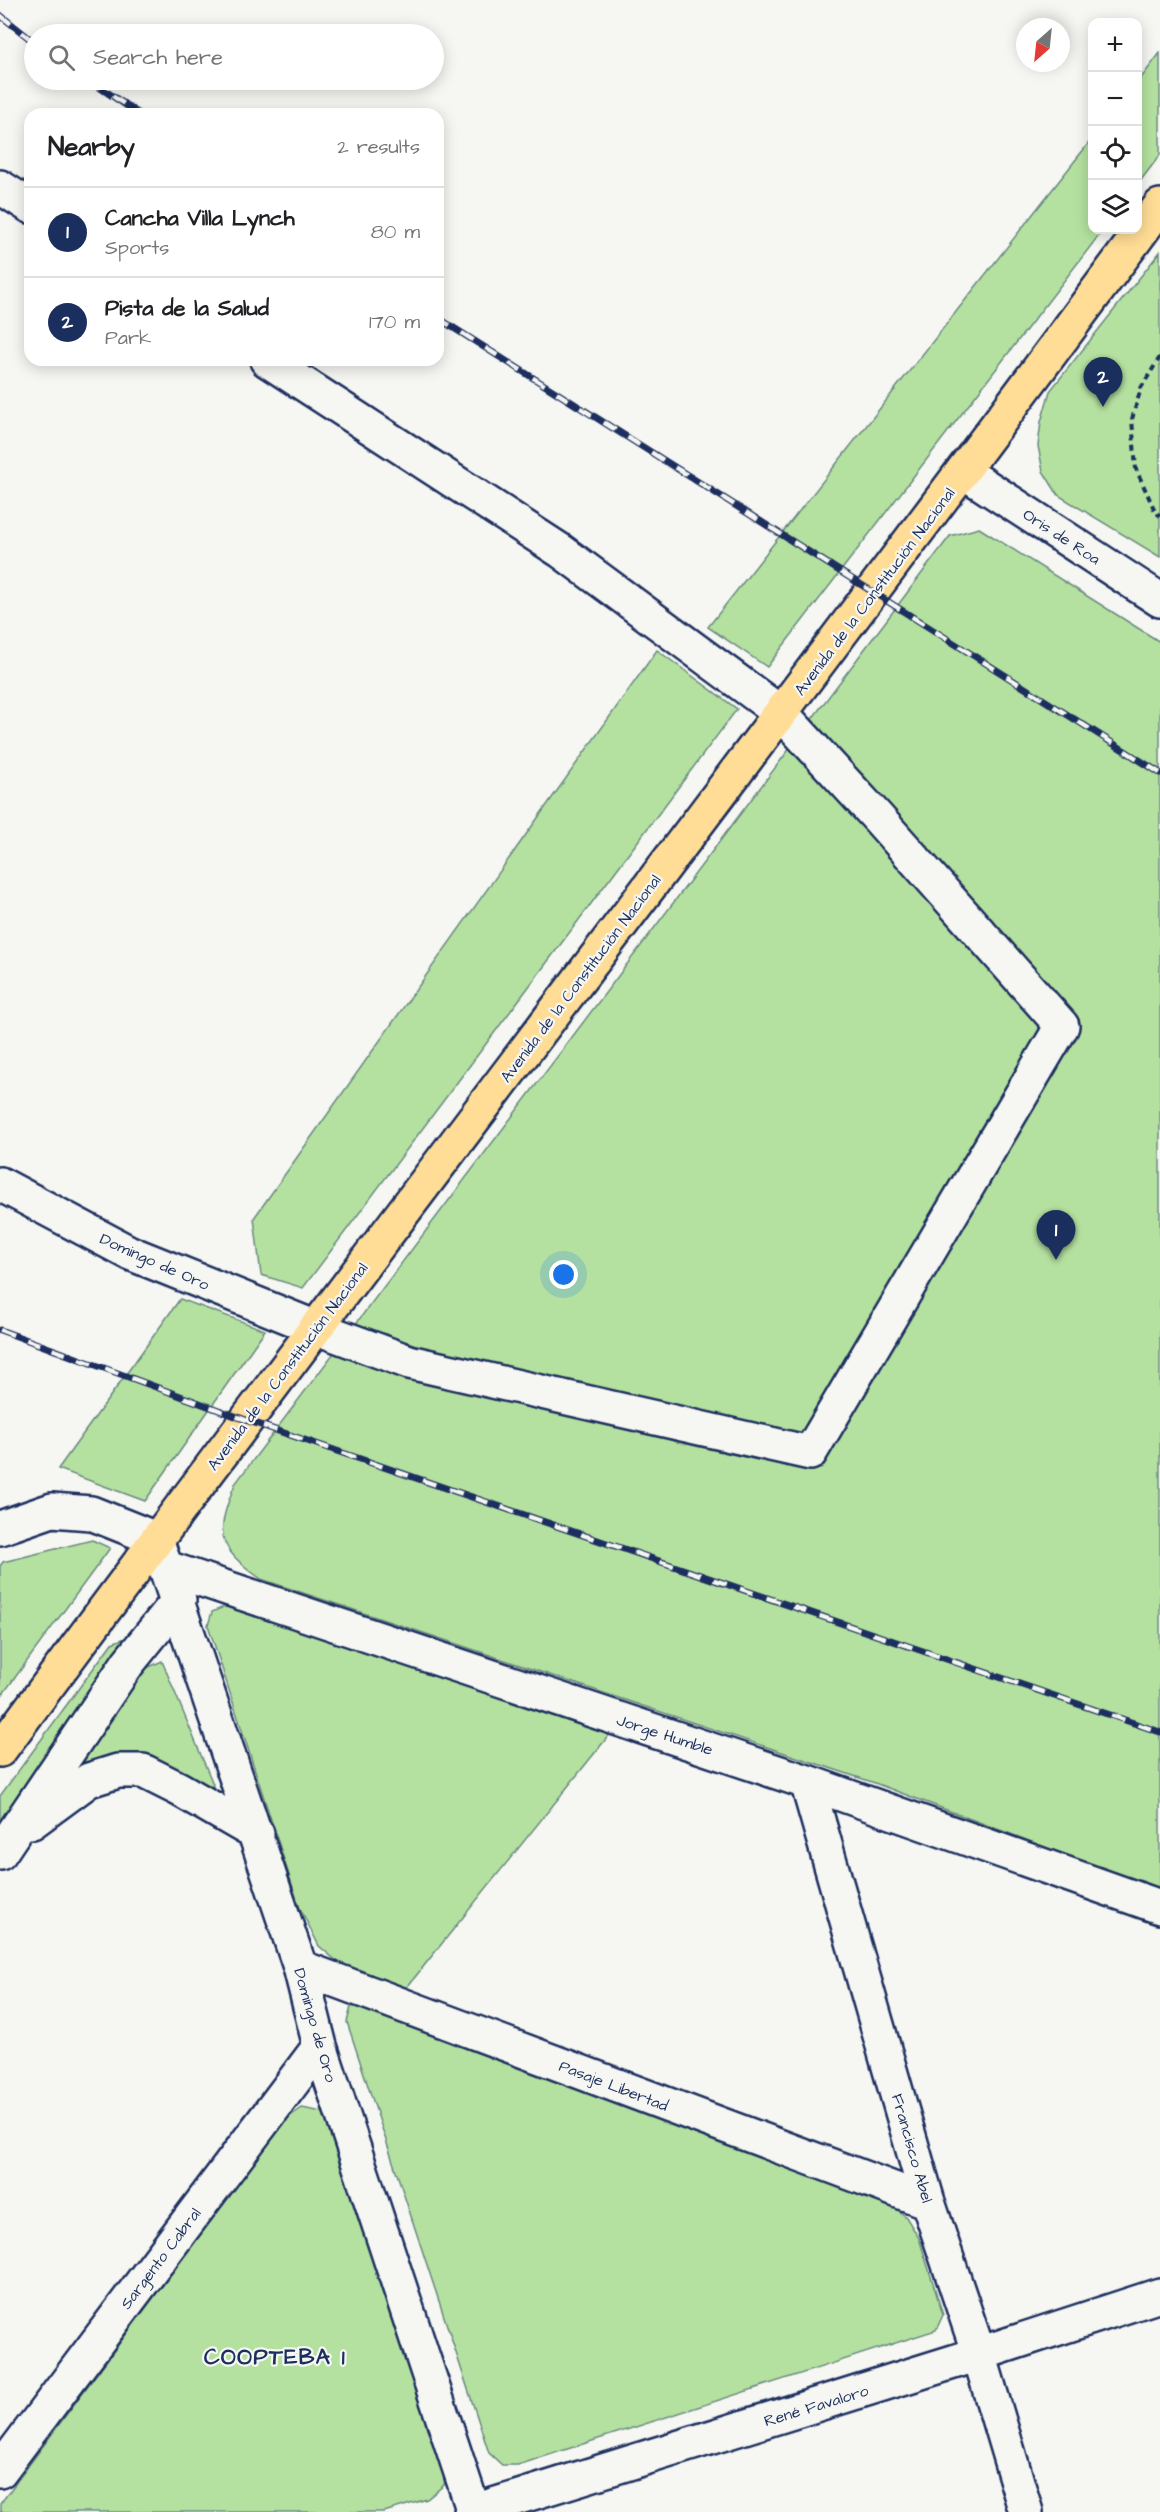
<!DOCTYPE html>
<meta charset="utf-8">
<style>
:root{--surface:#fff;--page:#f2f2f2;--text:#202124;--muted:#757577;--line:#e0e0e0;--accent:#1b2f5e}
body{margin:0;font-family:"Architects Daughter",sans-serif;background:var(--page);color:var(--text)}
.controls{position:absolute;right:18px;top:18px;display:grid;overflow:hidden;border-radius:12px;box-shadow:0 3px 15px #0003}
.controls button{width:54px;height:54px;display:grid;place-items:center;padding:0;border:0;border-bottom:2px solid var(--line);background:var(--surface);color:var(--text);font:30px sans-serif}
.compass{position:absolute;left:1016px;top:18px;width:54px;height:54px;border-radius:50%;background:var(--surface);box-shadow:0 3px 15px #0003;rotate:207deg}
.you{position:absolute;left:564px;top:1275px;width:21px;height:21px;margin:-15px;border:4px solid #fff;border-radius:50%;background:#1a73e8;box-shadow:0 0 0 9px #1a73e833}
.badge{display:grid;place-items:center;width:39px;height:39px;border-radius:50%;background:var(--accent);color:#fff;font-size:20px;font-weight:700}
.pin{position:absolute;translate:-50% -50px;filter:drop-shadow(0 2px 3px #0008)}
.pin::after{content:'';position:absolute;top:32px;width:21px;height:18px;background:inherit;clip-path:polygon(0 0,100% 0,50% 100%)}
.list{margin:0;padding:0;list-style:none}
h2{display:flex;justify-content:space-between;align-items:center;height:78px;margin:0;padding:0 24px;font-size:26px}
h2 small{font-size:20px;font-weight:400;color:var(--muted)}
.list li{display:grid;grid-template-columns:39px 1fr auto;gap:18px;align-items:center;box-sizing:border-box;height:90px;padding:0 24px;border-top:2px solid var(--line)}
.list b{display:block;font-size:22px;white-space:nowrap}
.list p{margin:0;font-size:20px;white-space:nowrap;color:var(--muted)}
.list em{font-size:20px;font-style:normal;color:var(--muted)}
.icon{flex:none;width:33px;height:33px;fill:none;stroke:currentColor;stroke-width:2;stroke-linecap:round;stroke-linejoin:round}
.map{position:relative;flex:none;width:1160px;height:2512px;overflow:hidden}
.search{position:absolute;background:var(--surface);box-shadow:0 3px 15px #0003;left:24px;top:24px;width:420px;height:66px;display:flex;align-items:center;gap:15px;box-sizing:border-box;padding:0 21px;border-radius:33px;color:var(--muted);font-size:22px}
.panel{position:absolute;background:var(--surface);box-shadow:0 3px 15px #0003;left:24px;top:108px;width:420px;height:258px;border-radius:18px}
.map>svg:first-child{display:block}
.green{fill:#b4e1a0;stroke:#68887f;stroke-width:1.5}
.lines{fill:none;stroke-linecap:round;stroke-linejoin:round}
.minor-casing{stroke:#1b2f5e;stroke-width:38}
.major-casing{stroke:#1b2f5e;stroke-width:38}
.path{stroke:#1b2f5e;stroke-width:4;stroke-dasharray:6 4.5;stroke-linecap:butt}
.minor{stroke:#f6f6f2;stroke-width:33}
.major{stroke:#ffdd96;stroke-width:33}
.rail-casing{stroke:#1b2f5e;stroke-width:7}
.rail{stroke:#f6f6f2;stroke-width:4.5;stroke-dasharray:14;stroke-linecap:butt}
.labels{text-anchor:middle;stroke-width:4.5;stroke-linejoin:round;paint-order:stroke}
.street-label{font-size:16px;fill:#1b2f5e;stroke:#f6f6f2}
.district-label{font-size:22px;font-weight:bold;letter-spacing:1.5px;fill:#1b2f5e;stroke:#f6f6f2}
</style>
<div class="map">
<svg width="1160" height="2512" viewBox="0 0 1160 2512">
<rect width="100%" height="100%" fill="#f6f6f2"/>
<filter id="ink" filterUnits="userSpaceOnUse"><feTurbulence type="fractalNoise" baseFrequency=".0167" numOctaves="2"/><feDisplacementMap in="SourceGraphic" scale="12" xChannelSelector="R" yChannelSelector="G"/><feConvolveMatrix kernelMatrix="1 2 1 2 8 2 1 2 1" color-interpolation-filters="sRGB"/></filter>
<g filter="url(#ink)">
<!-- green -->
<path class="green" d="M1160 53V155L1138 184V82Z
M1092 139V230H1103L767 667 708 627Z
M1160 252V557L1058 495 1043 471 1038 446 1041 422 1050 391Z
M979 528 1160 642V1890L872 1782 261 1579C216 1546 215 1535 235 1484L950 536Z
M657 650 737 709 303 1288 261 1275 254 1218Z
M180 1299 265 1330 145 1501 58 1469Z
M92 1540 110 1548 0 1698V1566L3 1562Z
M226 1606 610 1734 403 1992 351 1973 319 1946 299 1906 208 1625 212 1612Z
M142 1632 0 1829V1796L112 1643Z
M162 1661 213 1784 212 1796 180 1777 63 1789 140 1671Z
M365 2004 887 2201 906 2217 919 2238 943 2315 936 2330 518 2465H502L489 2453 347 2022 351 2007Z
M302 2108 322 2112 335 2128 448 2463 444 2485 427 2499 384 2512H0V2504L286 2119Z"/>
<g class="lines">
<defs>
<path id="minor" d="M0 187 30 206
M964 472 1160 600
M0 1184 130 1253 314 1327 409 1362 810 1453 1062 1026 877 817 782 714 561 551 267 360
M0 1528 52 1510 91 1513 156 1539 300 1967 320 2046 474 2512
M167 1568 807 1782 1160 1907
M807 1782 928 2202 979 2354 1026 2512
M32 1822 89 1780 118 1771H143L179 1789 257 1834
M0 1853 128 1663 179 1600
M300 1967 928 2202
M0 2471 320 2046
M471 2512 979 2354 1160 2295"/>
<path id="major" d="M0 1750C383 1233 777 724 1160 206"/>
</defs>
<!-- minor casing -->
<use href="#minor" class="minor-casing"/>
<!-- major casing -->
<use href="#major" class="major-casing"/>
<!-- path -->
<path class="path" d="M1160 357 1141 388 1132 419 1136 469 1155 511 1160 516"/>
<!-- minor -->
<use href="#minor" class="minor"/>
<!-- major -->
<use href="#major" class="major"/>
<defs>
<path id="rail" d="M0 15 34 42
M89 80 139 114
M438 318 1160 773
M0 1330 246 1420 1160 1732"/>
</defs>
<!-- rail casing -->
<use href="#rail" class="rail-casing"/>
<!-- rail -->
<use href="#rail" class="rail"/>
</g>
</g>
<g class="labels">
<!-- street labels -->
<g class="street-label">
<text transform="translate(1062 536) rotate(33)" y="6">Oris de Roa</text>
<text transform="translate(874 591) rotate(-53)" y="6">Avenida de la Constitución Nacional</text>
<text transform="translate(580 978) rotate(-53)" y="6">Avenida de la Constitución Nacional</text>
<text transform="translate(155 1261) rotate(24)" y="6">Domingo de Oro</text>
<text transform="translate(287 1366) rotate(-53)" y="6">Avenida de la Constitución Nacional</text>
<text transform="translate(665 1734) rotate(18)" y="6">Jorge Humble</text>
<text transform="translate(316 2025) rotate(74)" y="6">Domingo de Oro</text>
<text transform="translate(614 2085) rotate(21)" y="6">Pasaje Libertad</text>
<text transform="translate(913 2148) rotate(74)" y="6">Francisco Abel</text>
<text transform="translate(160 2258) rotate(-53)" y="6">Sargento Cabral</text>
<text transform="translate(816 2405) rotate(-17)" y="6">René Favaloro</text>
</g>
<!-- district labels -->
<g class="district-label">
<text x="275" y="2364">COOPTEBA 1</text>
</g>
</g>
</svg>
<div class="controls">
<button>+</button>
<button>−</button>
<button><svg class="icon" aria-label="locate" viewBox="0 0 24 24"><circle cx="12" cy="12" r="6"/><path d="M12 2v4M12 18v4M2 12h4M18 12h4"/></svg></button>
<button><svg class="icon" aria-label="layers" viewBox="0 0 24 24"><path d="M12 4l9 5-9 5-9-5zM3 14l9 5 9-5"/></svg></button>
</div>
<svg class="compass" viewBox="-18 -18 36 36"><path d="M0-13l5 13h-10z" fill="#e53935"/><path d="M0 13l5-13h-10z" fill="#757577"/></svg>
<div class="you"></div>
<div class="pin badge" style="left:1056px;top:1260px">1</div>
<div class="pin badge" style="left:1103px;top:407px">2</div>
<div class="search"><svg class="icon" aria-label="search" viewBox="0 0 24 24"><circle cx="10" cy="10" r="6"/><path d="M15 15l6 6"/></svg>Search here</div>
<section class="panel">
<h2>Nearby<small>2 results</small></h2>
<ul class="list">
<li><span class="badge">1</span><div><b>Cancha Villa Lynch</b><p>Sports</p></div><em>80 m</em></li>
<li><span class="badge">2</span><div><b>Pista de la Salud</b><p>Park</p></div><em>170 m</em></li>
</ul>
</section>
</div>
